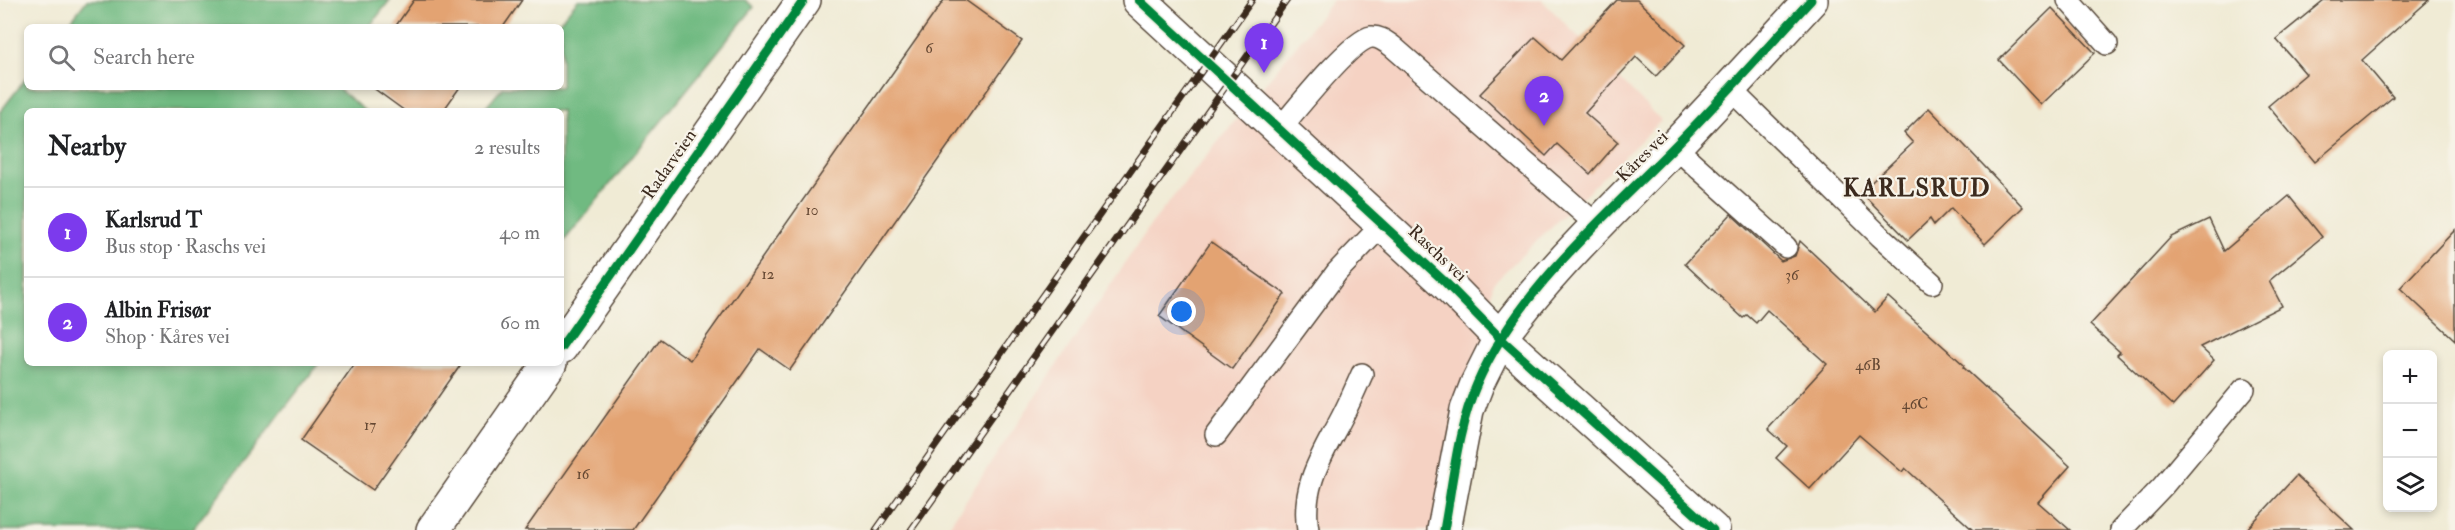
<!DOCTYPE html>
<meta charset="utf-8">
<style>
:root{--surface:#fff;--page:#f2f2f2;--text:#202124;--muted:#757577;--line:#e0e0e0;--accent:#7c3aed}
body{margin:0;font-family:"IM FELL Double Pica",serif;background:var(--page);color:var(--text)}
.controls{position:absolute;right:18px;bottom:18px;display:grid;overflow:hidden;border-radius:9px;box-shadow:0 3px 9px #0003}
.controls button{width:54px;height:54px;display:grid;place-items:center;padding:0;border:0;border-bottom:2px solid var(--line);background:var(--surface);color:var(--text);font:30px sans-serif}
.you{position:absolute;left:1182px;top:312px;width:21px;height:21px;margin:-15px;border:4px solid #fff;border-radius:50%;background:#1a73e8;box-shadow:0 0 0 9px #1a73e833}
.badge{display:grid;place-items:center;width:39px;height:39px;border-radius:50%;background:var(--accent);color:#fff;font-size:20px;font-weight:700}
.pin{position:absolute;translate:-50% -50px;filter:drop-shadow(0 2px 3px #0008)}
.pin::after{content:'';position:absolute;top:32px;width:21px;height:18px;background:inherit;clip-path:polygon(0 0,100% 0,50% 100%)}
.list{margin:0;padding:0;list-style:none}
h2{display:flex;justify-content:space-between;align-items:center;height:78px;margin:0;padding:0 24px;font-size:26px}
h2 small{font-size:20px;font-weight:400;color:var(--muted)}
.list li{display:grid;grid-template-columns:39px 1fr auto;gap:18px;align-items:center;box-sizing:border-box;height:90px;padding:0 24px;border-top:2px solid var(--line)}
.list b{display:block;font-size:22px;white-space:nowrap}
.list p{margin:0;font-size:20px;white-space:nowrap;color:var(--muted)}
.list em{font-size:20px;font-style:normal;color:var(--muted)}
.icon{flex:none;width:33px;height:33px;fill:none;stroke:currentColor;stroke-width:2;stroke-linecap:round;stroke-linejoin:round}
.map{position:relative;flex:none;width:2455px;height:530px;overflow:hidden}
.search{position:absolute;background:var(--surface);box-shadow:0 3px 9px #0003;left:24px;top:24px;width:540px;height:66px;display:flex;align-items:center;gap:15px;box-sizing:border-box;padding:0 21px;border-radius:9px;color:var(--muted);font-size:22px}
.panel{position:absolute;background:var(--surface);box-shadow:0 3px 9px #0003;left:24px;top:108px;width:540px;height:258px;border-radius:9px}
.map>svg:first-child{display:block}
.built{fill:#f5d2c3}
.forest{fill:#6fba81;stroke:#557250;stroke-width:1.5}
.building{fill:#e3a372}
.lines{fill:none;stroke-linecap:round;stroke-linejoin:round}
.service-casing{stroke:#564739;stroke-width:24}
.minor-casing{stroke:#564739;stroke-width:36}
.tertiary-casing{stroke:#564739;stroke-width:36}
.service{stroke:#fff;stroke-width:21}
.minor{stroke:#fff;stroke-width:33}
.tertiary{stroke:#fff;stroke-width:33}
.rail-casing{stroke:#3b2a1e;stroke-width:7}
.rail{stroke:#f7f3e8;stroke-width:4.5;stroke-dasharray:14;stroke-linecap:butt}
.cycleway-casing{stroke:#f7f3e8;stroke-width:13}
.cycleway{stroke:#00873e;stroke-width:9}
.labels{text-anchor:middle;stroke-width:4.5;stroke-linejoin:round;paint-order:stroke}
.number-label{font-size:15px;fill:#654833}
.street-label{font-size:18px;fill:#3b2a1e;stroke:#f7f3e8}
.district-label{font-size:24px;font-weight:bold;letter-spacing:1.5px;fill:#3b2a1e;stroke:#f7f3e8}
</style>
<div class="map">
<svg width="2455" height="530" viewBox="0 0 2455 530">
<rect width="100%" height="100%" fill="#f7f3e8"/>
<filter id="ink" filterUnits="userSpaceOnUse"><feTurbulence type="fractalNoise" baseFrequency=".0167" numOctaves="2"/><feDisplacementMap in="SourceGraphic" scale="12" xChannelSelector="R" yChannelSelector="G"/><feConvolveMatrix kernelMatrix="1 2 1 2 8 2 1 2 1" color-interpolation-filters="sRGB"/></filter>
<filter id="wash" filterUnits="userSpaceOnUse"><feTurbulence type="fractalNoise" baseFrequency=".008" numOctaves="4" result="noise"/><feDisplacementMap in="SourceGraphic" scale="24" xChannelSelector="R" yChannelSelector="G"/><feGaussianBlur stdDeviation="1.35" result="paint"/><feColorMatrix in="noise" values="0 0 0 0 0 0 0 0 0 0 0 0 0 0 0 0 0 1.4 0 .05"/><feComposite in="paint" operator="in"/></filter>
<g filter="url(#wash)">
<rect width="100%" height="100%" fill="#f0ebd5"/>
<!-- built -->
<path class="built" d="M1333 0H1542L1661 121 1493 283 1462 530H946L1152 223Z"/>
<!-- forest -->
<path class="forest" d="M87 0H390L369 27H66Z
M578 0H745L754 7 564 241 561 239V111H483L503 87H561V27H555Z
M27 77V87H336L365 111H27V363H319L192 530H0V112Z"/>
<g id="blocks">
<!-- building -->
<path class="building" d="M414 0H522L503 27H395Z
M944 0H965L1022 41 790 370 760 349 633 530H525L660 339 690 360Z
M1617 0H1637L1685 45 1656 76 1636 57 1585 113 1618 142 1590 174 1557 144 1546 156 1480 94 1535 37 1561 60Z
M2324 0H2429L2362 60 2393 97 2315 162 2268 106 2306 74 2276 39Z
M2052 8 2095 53 2041 105 1999 60Z
M372 87H460L443 111H405Z
M1929 108 2023 207 1985 244 1951 208 1934 225 1930 219 1908 240 1861 192 1913 143 1904 133Z
M2289 196 2322 237 2269 281 2282 306 2200 347 2214 360 2173 406 2117 355 2120 352 2090 325 2171 237 2209 219 2224 251Z
M1731 214 1781 261 1795 256 1800 241 1875 312 1888 297 1964 365 1963 367 2070 466 2038 502 2070 530H1973L1905 468 1902 472 1859 435 1810 489 1776 458 1787 446 1768 429 1827 364 1767 310 1756 323 1747 315 1743 318 1685 264Z
M2455 230V340L2400 288Z
M1211 242 1285 294 1232 369 1159 316Z
M355 363H462L373 490 301 440Z
M2296 476 2354 530H2246Z"/>
</g>
</g>
<g filter="url(#ink)">
<use href="#blocks" fill-opacity="0" stroke="#564739" stroke-width="1.5"/>
<g class="lines">
<defs>
<path id="service" d="M2068 0 2107 44
M1729 88 1880 236 1932 283
M1279 130C1294 112 1351 40 1371 37 1379 36 1386 42 1392 46L1597 225
M1675 147 1786 247
M1216 435 1337 272 1383 224
M1308 530C1301 487 1321 457 1340 421 1348 406 1355 390 1362 374
M2121 530 2163 486 2244 389"/>
<path id="minor" d="M561 347 804 0
M433 530 550 363
M1713 530 1500 338C1551 267 1615 209 1675 146 1721 98 1766 49 1811 0"/>
<path id="tertiary" d="M1139 0 1445 282 1500 338 1477 384 1467 410 1444 530"/>
</defs>
<!-- service casing -->
<use href="#service" class="service-casing"/>
<!-- minor casing -->
<use href="#minor" class="minor-casing"/>
<!-- tertiary casing -->
<use href="#tertiary" class="tertiary-casing"/>
<!-- service -->
<use href="#service" class="service"/>
<!-- minor -->
<use href="#minor" class="minor"/>
<!-- tertiary -->
<use href="#tertiary" class="tertiary"/>
<defs>
<path id="rail" d="M876 530 1252 0
M911 530 1287 0"/>
</defs>
<!-- rail casing -->
<use href="#rail" class="rail-casing"/>
<!-- rail -->
<use href="#rail" class="rail"/>
<defs>
<path id="cycleway" d="M1139 0 1445 282 1500 338 1713 530
M561 347 804 0
M1444 530C1453 482 1457 429 1477 384 1517 292 1602 220 1672 149 1720 101 1765 50 1811 0"/>
</defs>
<!-- cycleway casing -->
<use href="#cycleway" class="cycleway-casing"/>
<!-- cycleway -->
<use href="#cycleway" class="cycleway"/>
</g>
</g>
<g class="labels">
<!-- number labels -->
<g class="number-label">
<text x="929" y="53">6</text>
<text x="812" y="215">10</text>
<text x="768" y="279">12</text>
<text x="1792" y="280">36</text>
<text x="1868" y="370">46B</text>
<text x="1915" y="409">46C</text>
<text x="370" y="430">17</text>
<text x="583" y="479">16</text>
</g>
<!-- street labels -->
<g class="street-label">
<text transform="translate(1642 156) rotate(-45)" y="6">Kåres vei</text>
<text transform="translate(669 164) rotate(-55)" y="6">Radarveien</text>
<text transform="translate(1438 253) rotate(43)" y="6">Raschs vei</text>
</g>
<!-- district labels -->
<g class="district-label">
<text x="1917" y="196">KARLSRUD</text>
</g>
</g>
</svg>
<div class="controls">
<button>+</button>
<button>−</button>
<button><svg class="icon" aria-label="layers" viewBox="0 0 24 24"><path d="M12 4l9 5-9 5-9-5zM3 14l9 5 9-5"/></svg></button>
</div>
<div class="you"></div>
<div class="pin badge" style="left:1264px;top:73px">1</div>
<div class="pin badge" style="left:1544px;top:126px">2</div>
<div class="search"><svg class="icon" aria-label="search" viewBox="0 0 24 24"><circle cx="10" cy="10" r="6"/><path d="M15 15l6 6"/></svg>Search here</div>
<section class="panel">
<h2>Nearby<small>2 results</small></h2>
<ul class="list">
<li><span class="badge">1</span><div><b>Karlsrud T</b><p>Bus stop · Raschs vei</p></div><em>40 m</em></li>
<li><span class="badge">2</span><div><b>Albin Frisør</b><p>Shop · Kåres vei</p></div><em>60 m</em></li>
</ul>
</section>
</div>
